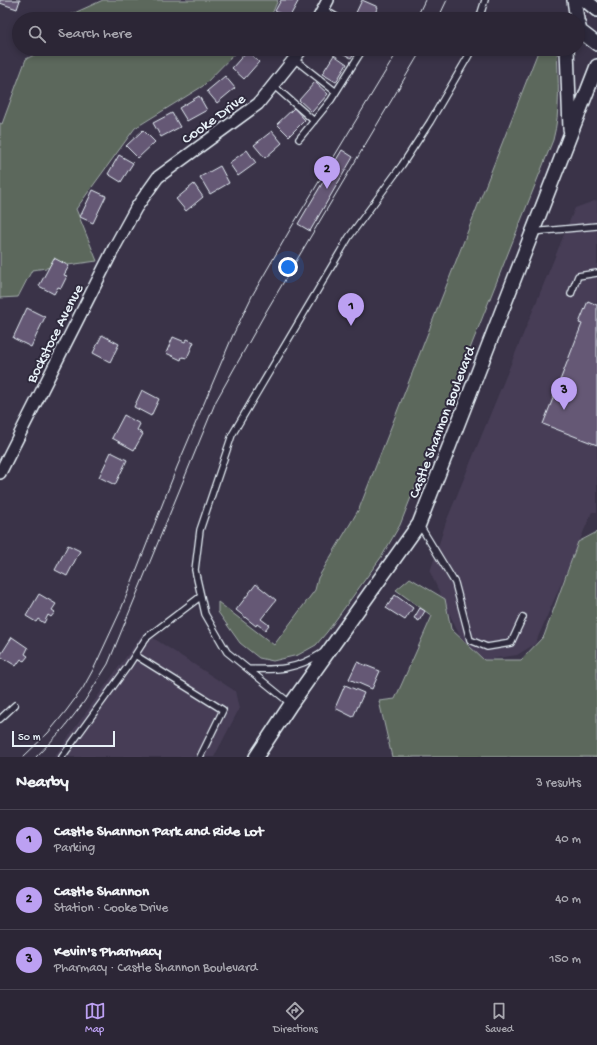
<!DOCTYPE html>
<meta charset="utf-8">
<style>
:root{--surface:#2c2636;--page:#383242;--text:#f1f3f6;--muted:#a6a5ad;--line:#484351;--accent:#bca0f2}
body{margin:0;font-family:"Gochi Hand",sans-serif;background:var(--page);color:var(--text)}
.scale{position:absolute;left:12px;bottom:10px;width:103px;box-sizing:border-box;padding-left:4px;border:2px solid #e8f1f8;border-top:0;font-size:11px;line-height:14px;white-space:nowrap;color:#e8f1f8;-webkit-text-stroke:3px #2f2a3d;paint-order:stroke}
.you{position:absolute;left:288px;top:267px;width:14px;height:14px;margin:-10px;border:3px solid #fff;border-radius:50%;background:#1a73e8;box-shadow:0 0 0 6px #1a73e833}
.badge{display:grid;place-items:center;width:26px;height:26px;border-radius:50%;background:var(--accent);color:#111;font-size:13px;font-weight:700}
.pin{position:absolute;translate:-50% -33px;filter:drop-shadow(0 1px 2px #0008)}
.pin::after{content:'';position:absolute;top:21px;width:14px;height:12px;background:inherit;clip-path:polygon(0 0,100% 0,50% 100%)}
.list{margin:0;padding:0;list-style:none}
h2{display:flex;justify-content:space-between;align-items:center;height:52px;margin:0;padding:0 16px;font-size:17px}
h2 small{font-size:13px;font-weight:400;color:var(--muted)}
.list li{display:grid;grid-template-columns:26px 1fr auto;gap:12px;align-items:center;box-sizing:border-box;height:60px;padding:0 16px;border-top:1px solid var(--line)}
.list b{display:block;font-size:15px;white-space:nowrap}
.list p{margin:0;font-size:13px;white-space:nowrap;color:var(--muted)}
.list em{font-size:13px;font-style:normal;color:var(--muted)}
.icon{flex:none;width:22px;height:22px;fill:none;stroke:currentColor;stroke-width:2;stroke-linecap:round;stroke-linejoin:round}
.map{position:relative;flex:none;width:597px;height:757px;overflow:hidden}
.search{position:absolute;background:var(--surface);box-shadow:0 2px 6px #0003;left:12px;right:12px;top:12px;height:44px;display:flex;align-items:center;gap:10px;box-sizing:border-box;padding:0 14px;border-radius:22px;color:var(--muted);font-size:15px}
.sheet{height:232px;background:var(--surface)}
nav{display:flex;justify-content:space-around;align-items:center;box-sizing:border-box;height:56px;border-top:1px solid var(--line);background:var(--surface);font-size:11px;color:var(--muted)}
nav a{display:grid;justify-items:center;gap:2px}
nav .on{color:var(--accent)}
.map>svg:first-child{display:block}
.built{fill:#473e56}
.green{fill:#5c675c;stroke:#a2acaa}
.building{fill:#655975;stroke:#e8f1f8}
.lines{fill:none;stroke-linecap:round;stroke-linejoin:round}
.service-casing{stroke:#e8f1f8;stroke-width:8}
.minor-casing{stroke:#e8f1f8;stroke-width:14}
.tertiary-casing{stroke:#e8f1f8;stroke-width:16}
.service{stroke:#2f2a3d;stroke-width:5.5}
.minor{stroke:#2f2a3d;stroke-width:11}
.tertiary{stroke:#2f2a3d;stroke-width:13}
.tram{stroke:#e8f1f8;stroke-width:1}
.labels{text-anchor:middle;stroke-width:4;stroke-linejoin:round;paint-order:stroke}
.street-label{font-size:15px;fill:#e8f1f8;stroke:#2f2a3d}
</style>
<div class="map">
<svg width="597" height="757" viewBox="0 0 597 757">
<rect width="100%" height="100%" fill="#3a3348"/>
<filter id="ink" filterUnits="userSpaceOnUse"><feTurbulence type="fractalNoise" baseFrequency=".025" numOctaves="2"/><feDisplacementMap in="SourceGraphic" scale="8" xChannelSelector="R" yChannelSelector="G"/><feConvolveMatrix kernelMatrix="1 2 1 2 8 2 1 2 1" color-interpolation-filters="sRGB"/></filter>
<g filter="url(#ink)">
<!-- built -->
<path class="built" d="M597 200V512H592L535 644 517 655 484 660 464 645 430 572 446 522 575 208Z
M144 632 235 691 239 709 214 757H54Z"/>
<!-- green -->
<path class="green" d="M103 0H278L272 14 267 19H68L70 15Z
M46 49H239L203 86 135 128 76 209 97 261 32 270 18 297 0 298V123L2 124 26 59Z
M539 49H557C558 80 561 110 553 140L400 525 382 556 327 632 316 645 298 655 273 661 259 658 240 643 218 612V602L274 645 315 590 318 578 359 509Z
M597 532V757H392L379 701 395 699 432 616 396 590 410 578 445 599 451 629 484 660H521L544 636 578 542Z"/>
<!-- building -->
<path class="building" d="M0 0H20L17 9 0 3Z
M281 0H299L289 18 275 11Z
M362 0 378 7 372 19H353Z
M335 49H356L351 58Z
M247 51 259 62 244 79 232 68Z
M334 55 347 64 336 82 322 74Z
M225 76 235 88 217 103 207 91Z
M315 82 328 94 312 112 299 100Z
M199 96 207 110 187 121 179 108Z
M294 108 305 120 289 136 277 124Z
M172 113 180 127 161 137 153 123Z
M143 130 155 142 138 158 126 146Z
M272 131 282 143 265 158 254 145Z
M247 150 256 163 238 176 229 163Z
M342 150 353 157 310 231 298 224Z
M119 155 133 163 121 182 108 174Z
M220 166 229 183 210 194 200 177Z
M194 184 203 197 186 211 176 199Z
M93 190 106 196 93 223 80 217Z
M54 258 69 266 64 275 67 276 61 288 58 287 54 294 39 286Z
M588 301 597 305V445L543 424 582 324 579 323Z
M27 308 45 317 31 347 13 338Z
M102 335 119 344 110 362 93 353Z
M173 337 185 342 187 339 194 342 187 358 182 357 181 360 166 353Z
M142 390 159 399 151 416 134 407Z
M124 415 140 424 137 430 143 434 134 450 112 438Z
M111 452 127 460 115 485 99 477Z
M68 545 80 551 67 576 55 570Z
M256 584 276 600 261 619 269 625 265 630 257 624 256 626 236 610Z
M39 594 56 604 52 610 55 612 51 617 48 615 44 623 38 619 36 622 26 616Z
M395 595 413 608 405 620 386 608Z
M420 608 425 611 419 621 414 618Z
M12 637 28 648 25 654 28 656 24 661 21 659 16 666 0 656Z
M357 662 380 671 372 689 349 679Z
M345 685 364 693 353 717 335 708Z"/>
<g class="lines">
<defs>
<path id="service" d="M323 9 340 19
M479 19 485 0
M294 59 336 92
M273 85 314 121
M299 139 331 100 363 49
M532 232 597 226
M571 294 578 276 597 273
M419 524 455 583 470 640 487 647 511 643 523 617
M135 655 223 710 200 757
M248 669C277 670 296 670 322 653
M291 704 227 652 205 614 195 570 200 530 232 435 349 237 402 165 430 122 469 55 471 49
M0 719 15 705
M62 757 128 666 146 638 200 597"/>
<path id="minor" d="M318 19 328 0
M0 473 114 248 136 208 158 177 258 104 302 49"/>
<path id="tertiary" d="M574 0 577 19
M585 0 597 10
M578 23 580 31 597 44
M567 49 570 129
M256 757 291 704 419 524 597 66"/>
</defs>
<!-- service casing -->
<use href="#service" class="service-casing"/>
<!-- minor casing -->
<use href="#minor" class="minor-casing"/>
<!-- tertiary casing -->
<use href="#tertiary" class="tertiary-casing"/>
<!-- service -->
<use href="#service" class="service"/>
<!-- minor -->
<use href="#minor" class="minor"/>
<!-- tertiary -->
<use href="#tertiary" class="tertiary"/>
<!-- tram -->
<path class="tram" d="M416 19 425 0
M438 19 447 0
M23 757 48 733 66 711 83 688 94 668 120 612 177 467 233 335 253 294 291 228 399 49
M36 757 64 728 84 702 108 664 216 401 267 310 422 49"/>
</g>
</g>
<g class="labels">
<!-- street labels -->
<g class="street-label">
<text transform="translate(213 118) rotate(-36)" y="5">Cooke Drive</text>
<text transform="translate(54 333) rotate(-63)" y="5">Bockstoce Avenue</text>
<text transform="translate(441 422) rotate(-69)" y="5">Castle Shannon Boulevard</text>
</g>
</g>
</svg>
<div class="scale">50 m</div>
<div class="you"></div>
<div class="pin badge" style="left:351px;top:326px">1</div>
<div class="pin badge" style="left:327px;top:189px">2</div>
<div class="pin badge" style="left:564px;top:410px">3</div>
<div class="search"><svg class="icon" aria-label="search" viewBox="0 0 24 24"><circle cx="10" cy="10" r="6"/><path d="M15 15l6 6"/></svg>Search here</div>
</div>
<section class="sheet">
<h2>Nearby<small>3 results</small></h2>
<ul class="list">
<li><span class="badge">1</span><div><b>Castle Shannon Park and Ride Lot</b><p>Parking</p></div><em>40 m</em></li>
<li><span class="badge">2</span><div><b>Castle Shannon</b><p>Station · Cooke Drive</p></div><em>40 m</em></li>
<li><span class="badge">3</span><div><b>Kevin's Pharmacy</b><p>Pharmacy · Castle Shannon Boulevard</p></div><em>150 m</em></li>
</ul>
</section>
<nav>
<a class="on"><svg class="icon" aria-label="map" viewBox="0 0 24 24"><path d="M3 6l6-2 6 2 6-2v14l-6 2-6-2-6 2zM9 4v14M15 6v14"/></svg>Map</a>
<a><svg class="icon" aria-label="directions" viewBox="0 0 24 24"><path d="M12 3l9 9-9 9-9-9zM9 14v-3h6M13 9l2 2-2 2"/></svg>Directions</a>
<a><svg class="icon" aria-label="saved" viewBox="0 0 24 24"><path d="M7 4h10v16l-5-4-5 4z"/></svg>Saved</a>
</nav>
